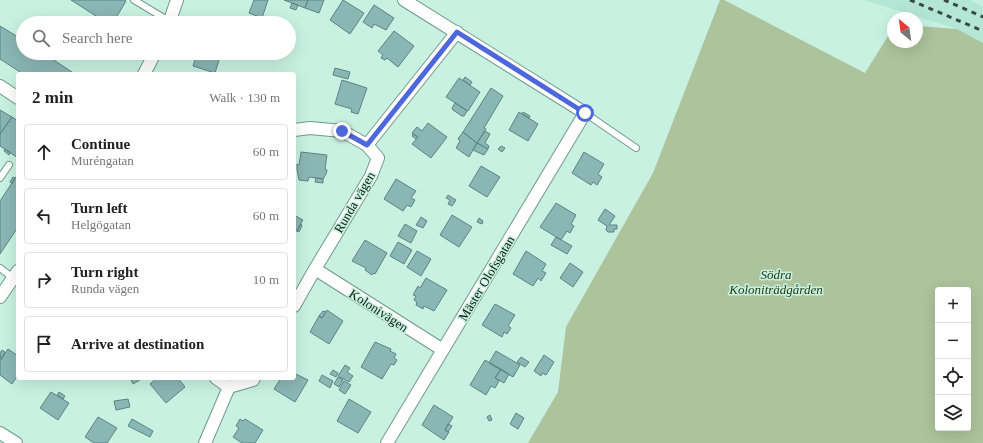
<!DOCTYPE html>
<meta charset="utf-8">
<style>
:root{--surface:#fff;--page:#f6f6f6;--text:#222;--muted:#767676;--line:#e0e0e0}
body{margin:0;font-family:"Times New Roman",serif;background:var(--page);color:var(--text)}
.controls{position:absolute;right:12px;bottom:12px;display:grid;overflow:hidden;border-radius:4px;box-shadow:0 4px 16px #0002}
.controls button{width:36px;height:36px;display:grid;place-items:center;padding:0;border:0;border-bottom:1px solid var(--line);background:var(--surface);color:var(--text);font:20px sans-serif}
.compass{position:absolute;left:887px;top:12px;width:36px;height:36px;border-radius:50%;background:var(--surface);box-shadow:0 4px 16px #0002;rotate:331deg}
.stop{position:absolute;width:12px;height:12px;margin:-9px;border:3px solid #4d67dc;border-radius:50%;background:#fff}
.stop.end{background:#4d67dc;border-color:#fff;box-shadow:0 1px 4px #0008}
.list{margin:0;padding:0;list-style:none}
h2{display:flex;justify-content:space-between;align-items:center;height:52px;margin:0;padding:0 16px;font-size:17px}
h2 small{font-size:13px;font-weight:400;color:var(--muted)}
.list li{display:grid;grid-template-columns:26px 1fr auto;gap:12px;align-items:center;box-sizing:border-box;height:56px;margin:0 8px 8px;padding:0 8px;border:1px solid var(--line);border-radius:4px}
.list b{display:block;font-size:15px;white-space:nowrap}
.list p{margin:0;font-size:13px;white-space:nowrap;color:var(--muted)}
.list em{font-size:13px;font-style:normal;color:var(--muted)}
.icon{flex:none;width:22px;height:22px;fill:none;stroke:currentColor;stroke-width:2;stroke-linecap:round;stroke-linejoin:round}
.map{position:relative;flex:none;width:983px;height:443px;overflow:hidden}
.search{position:absolute;background:var(--surface);box-shadow:0 4px 16px #0002;left:16px;top:16px;width:280px;height:44px;display:flex;align-items:center;gap:10px;box-sizing:border-box;padding:0 14px;border-radius:22px;color:var(--muted);font-size:15px}
.panel{position:absolute;background:var(--surface);box-shadow:0 4px 16px #0002;left:16px;top:72px;width:280px;height:308px;border-radius:4px}
.map>svg:first-child{display:block}
.built{fill:#b4e6d5}
.green{fill:#acc39b;fill-rule:evenodd}
.building{fill:#8ab6b3;stroke:#5a8582}
.lines{fill:none;stroke-linecap:round;stroke-linejoin:round}
.service-casing{stroke:#72998c;stroke-width:8}
.minor-casing{stroke:#72998c;stroke-width:14}
.service{stroke:#fff;stroke-width:6}
.minor{stroke:#fff;stroke-width:12}
.rail{stroke:#364b44;stroke-width:3;stroke-dasharray:5 5;stroke-linecap:butt}
.route{stroke:#4d67dc;stroke-width:5}
.labels{text-anchor:middle;stroke-width:3;stroke-linejoin:round;paint-order:stroke}
.street-label{font-size:13px;fill:#0c1b16;stroke:#c8f1e2}
.park-label{font-size:13px;font-style:italic;fill:#233a0e;stroke:#c8f1e2}
</style>
<div class="map">
<svg width="983" height="443" viewBox="0 0 983 443">
<rect width="100%" height="100%" fill="#c8f1e2"/>
<!-- built -->
<path class="built" d="M864 0H971L983 7V43L957 29Z"/>
<!-- green -->
<path class="green" d="M720 0H724L865 73 893 28V42H917V26L957 29 983 43V443H528L558 392 566 327 653 173ZM938 290H968V428H938Z"/>
<!-- building -->
<path class="building" d="M71 0H124L126 1 113 23H107Z
M254 0H268L262 18 249 13Z
M284 0H308L305 8Z
M308 0H324L319 13 305 8Z
M343 0 364 13 350 34 330 20Z
M292 3 298 5 296 10 290 8Z
M374 5 394 18 386 30 374 24 372 28 363 22Z
M208 19 221 23H207Z
M0 26 23 40V53H43L75 74H23L0 59Z
M394 31 414 46 398 67 387 58 385 60 381 58 383 55 378 51Z
M197 53H222L225 54 224 58 220 57 215 73 193 66Z
M261 53H272L268 58Z
M335 68 350 72 348 79 333 75Z
M465 77 472 82 470 85 463 80Z
M459 78 480 92 468 111 446 97Z
M342 80 367 88 358 114 351 112 352 109 335 104Z
M491 88 503 96 484 128 486 129 477 143 463 132Z
M455 103 467 111 464 116H462L453 110 452 108Z
M0 110 12 117 0 134Z
M519 112 538 124 528 141 509 130Z
M523 112 530 116 529 118 522 114Z
M12 117 18 121V158L0 146V134Z
M428 123 447 137 431 158 412 144 418 137 412 133 417 127 422 131Z
M485 131 490 134 485 143 489 146 488 149 477 143Z
M463 132 477 143 469 157 456 148 460 141 458 139Z
M413 134 418 137 416 139 412 136Z
M477 143 488 149 484 155 473 150Z
M501 146 505 148 502 152 498 149Z
M5 149 10 152 9 155 4 151Z
M301 152 327 155 325 169 327 170 326 174 323 179 309 177 308 181 299 180 297 169V164L299 165Z
M584 152 604 164 598 174 602 177 597 185 593 182 591 185 572 173Z
M481 166 500 177 487 197 469 186Z
M18 174V227L0 254V201Z
M13 177 15 178 12 184 10 182Z
M316 178 323 179V183L315 182Z
M396 179 416 191 411 198 415 200 411 207 407 205 403 211 384 199Z
M448 195 456 200 452 206 448 204 450 200 446 198Z
M556 203 576 215 571 224 574 226 570 233 567 231 561 240 540 227Z
M605 209 615 216 609 225H617V229H614V232H608L606 230 607 226 598 220Z
M294 215 303 220 294 235Z
M452 215 472 227 459 247 440 235Z
M421 217 427 221 423 228 416 225Z
M479 218 483 221 482 224 477 222Z
M301 224 302 226 299 232 297 231Z
M405 224 417 231 411 243 398 236Z
M556 237 572 246 567 254 551 245Z
M365 240 387 253 375 274 374 273 372 275 365 270 366 268 352 261Z
M398 242 412 250 404 264 390 256Z
M417 251 431 259 421 276 407 267Z
M526 251 546 264 542 271 546 273 541 281 538 278 533 286 513 274Z
M570 263 583 272 573 287 560 278Z
M426 278 447 290 434 311 424 306 423 309 416 305 417 302 414 300 416 296 413 295 418 286 420 288Z
M495 304 515 315 508 326 511 328 507 334 504 332 502 337 482 325Z
M327 310 343 321 329 344 310 332 319 316 322 318Z
M323 311 326 312 322 318 319 316Z
M375 342 391 349 390 351 396 354 394 358 397 360 394 365 391 364 382 379 361 367Z
M8 349 18 356V375L12 384 0 375V361Z
M2 350 5 352 1 360 0 353Z
M496 351 520 365 513 377 489 363Z
M544 355 554 362 546 375 542 373 541 376 534 371Z
M521 357 529 362 525 367 517 362Z
M485 360 501 369 495 378 499 381 495 388 491 386 486 395 470 385Z
M345 365 350 368 347 372 353 376 349 382 338 376Z
M501 369 509 374 504 383 495 378Z
M333 370 338 373 336 377 330 374Z
M294 373 308 380 295 402 274 389 281 378H294Z
M322 375 333 381 330 388 319 381Z
M338 377 343 380 339 387 334 384Z
M130 378H143L133 384Z
M157 378H178L185 387 166 403 150 384Z
M344 381 351 385 345 394 339 390Z
M51 392 69 403 58 420 40 408Z
M59 392 65 396 63 399 57 395Z
M128 399 130 407 116 410 114 401Z
M349 399 371 412 358 433 337 421Z
M434 405 453 417 445 430 449 432 444 440 422 425Z
M516 413 524 418 518 429 510 424Z
M490 415 492 420 489 421 487 417Z
M98 417 117 428 107 443H94L85 437Z
M132 419 153 431 150 437 128 426Z
M240 419 243 421 245 419 263 430 255 443H242L233 437 239 428 236 426Z
M448 424 452 426 448 432 445 430Z"/>
<g class="lines">
<defs>
<path id="service" d="M134 0 169 21
M585 113 636 148
M0 178 9 165
M0 268 13 278"/>
<path id="minor" d="M169 23 177 0
M144 74 155 53
M0 86 18 98
M294 130 310 128 342 131 367 145 378 158 371 176 315 269 294 306
M367 145 457 32
M315 269 443 350
M0 297 18 271
M216 378 229 387 253 380 254 378
M0 433 16 443
M205 443 229 387
M387 443 585 113 404 0"/>
</defs>
<!-- service casing -->
<use href="#service" class="service-casing"/>
<!-- minor casing -->
<use href="#minor" class="minor-casing"/>
<!-- service -->
<use href="#service" class="service"/>
<!-- minor -->
<use href="#minor" class="minor"/>
<!-- rail -->
<path class="rail" d="M910 0 983 31
M944 0 983 17"/>
</g>
<g class="lines">
<!-- route -->
<path class="route" d="M342 131 367 145 457 32 585 113"/>
</g>
<g class="labels">
<!-- street labels -->
<g class="street-label">
<text transform="translate(354 202) rotate(-60)" y="5">Runda vägen</text>
<text transform="translate(486 278) rotate(-59)" y="5">Mäster Olofsgatan</text>
<text transform="translate(379 310) rotate(33)" y="5">Kolonivägen</text>
</g>
<!-- park labels -->
<g class="park-label">
<text x="776" y="279">Södra<tspan x="776" dy="15">Koloniträdgården</tspan></text>
</g>
</g>
</svg>
<div class="controls">
<button>+</button>
<button>−</button>
<button><svg class="icon" aria-label="locate" viewBox="0 0 24 24"><circle cx="12" cy="12" r="6"/><path d="M12 2v4M12 18v4M2 12h4M18 12h4"/></svg></button>
<button><svg class="icon" aria-label="layers" viewBox="0 0 24 24"><path d="M12 4l9 5-9 5-9-5zM3 14l9 5 9-5"/></svg></button>
</div>
<svg class="compass" viewBox="-18 -18 36 36"><path d="M0-13l5 13h-10z" fill="#e53935"/><path d="M0 13l5-13h-10z" fill="#767676"/></svg>
<div class="stop" style="left:585px;top:113px"></div>
<div class="stop end" style="left:342px;top:131px"></div>
<div class="search"><svg class="icon" aria-label="search" viewBox="0 0 24 24"><circle cx="10" cy="10" r="6"/><path d="M15 15l6 6"/></svg>Search here</div>
<section class="panel">
<h2>2 min<small>Walk · 130 m</small></h2>
<ul class="list">
<li><svg class="icon" aria-label="ahead" viewBox="0 0 24 24"><path d="M12 20V5M6 11l6-6 6 6"/></svg><div><b>Continue</b><p>Muréngatan</p></div><em>60 m</em></li>
<li><svg class="icon" aria-label="left" viewBox="0 0 24 24"><path d="M17 20v-9H6M10 6l-5 5 5 5"/></svg><div><b>Turn left</b><p>Helgögatan</p></div><em>60 m</em></li>
<li><svg class="icon" aria-label="right" viewBox="0 0 24 24"><path d="M7 20v-9h11M14 6l5 5-5 5"/></svg><div><b>Turn right</b><p>Runda vägen</p></div><em>10 m</em></li>
<li><svg class="icon" aria-label="arrive" viewBox="0 0 24 24"><path d="M6 21V4h12l-3 4 3 4H6"/></svg><div><b>Arrive at destination</b></div></li>
</ul>
</section>
</div>
